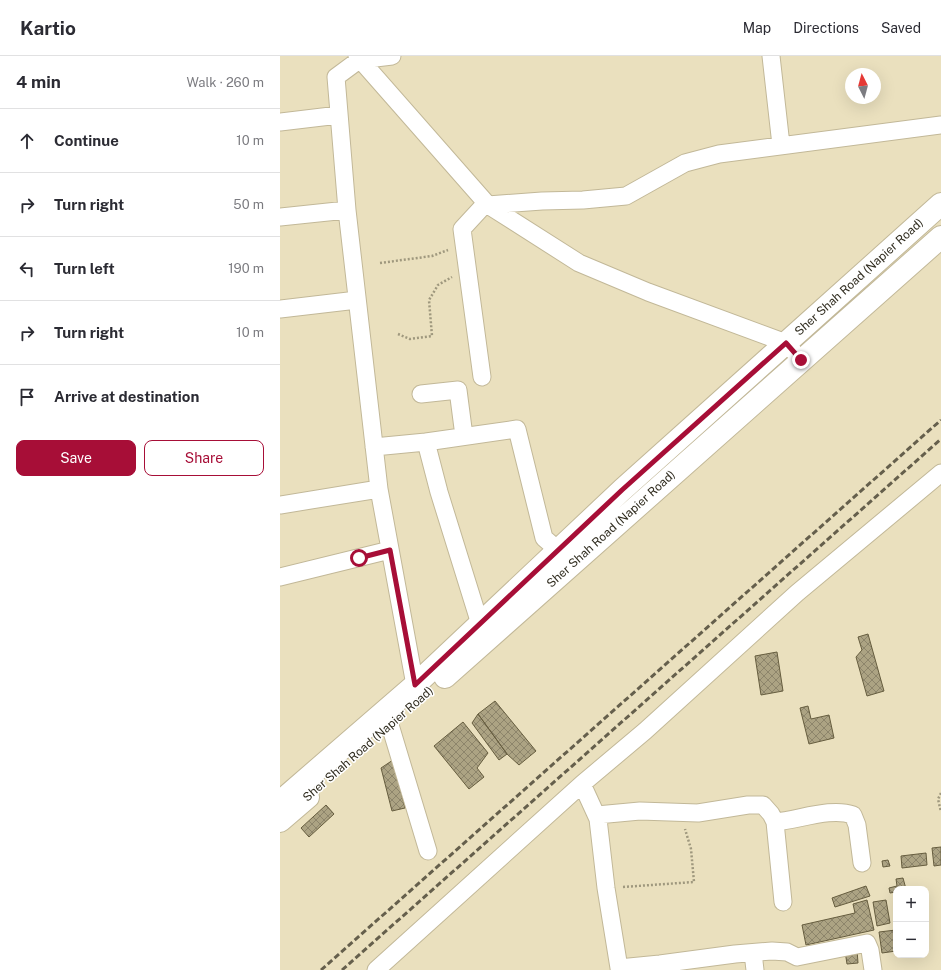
<!DOCTYPE html>
<meta charset="utf-8">
<style>
:root{--surface:#fff;--page:#f7f7f7;--text:#2b2b33;--muted:#7c7c81;--line:#e1e1e2;--accent:#a70e37}
body{margin:0;font-family:"Public Sans",sans-serif;background:var(--page);color:var(--text)}
.controls{position:absolute;right:12px;bottom:12px;display:grid;overflow:hidden;border-radius:8px;box-shadow:0 4px 16px #0002}
.controls button{width:36px;height:36px;display:grid;place-items:center;padding:0;border:0;border-bottom:1px solid var(--line);background:var(--surface);color:var(--text);font:20px sans-serif}
.compass{position:absolute;left:565px;top:12px;width:36px;height:36px;border-radius:50%;background:var(--surface);box-shadow:0 4px 16px #0002;rotate:354deg}
.stop{position:absolute;width:12px;height:12px;margin:-9px;border:3px solid #a70e37;border-radius:50%;background:#fff}
.stop.end{background:#a70e37;border-color:#fff;box-shadow:0 1px 4px #0008}
.list{margin:0;padding:0;list-style:none}
h2{display:flex;justify-content:space-between;align-items:center;height:52px;margin:0;padding:0 16px;font-size:17px}
h2 small{font-size:13px;font-weight:400;color:var(--muted)}
.list li{display:grid;grid-template-columns:26px 1fr auto;gap:12px;align-items:center;box-sizing:border-box;height:64px;padding:0 16px;border-top:1px solid var(--line)}
.list b{display:block;font-size:15px;white-space:nowrap}
.list em{font-size:13px;font-style:normal;color:var(--muted)}
.actions{display:flex;gap:8px;padding:12px 16px}
.actions a{flex:1;padding:9px 0;border:1px solid var(--accent);border-radius:8px;text-align:center;font-size:14px;color:var(--accent)}
.actions .main{background:var(--accent);color:#fff}
.icon{flex:none;width:22px;height:22px;fill:none;stroke:currentColor;stroke-width:2;stroke-linecap:round;stroke-linejoin:round}
.map{position:relative;flex:none;width:661px;height:914px;overflow:hidden}
header{display:flex;align-items:center;gap:24px;box-sizing:border-box;height:56px;padding:0 20px;background:var(--surface);border-bottom:1px solid var(--line)}
header strong{font-size:19px}
nav{display:flex;gap:22px;margin-inline-start:auto;font-size:14px}
main{display:flex}
aside{flex:1;background:var(--surface)}
.map>svg:first-child{display:block}
.building{fill:url(#building-cross-hatch);stroke:#665d3f}
.lines{fill:none;stroke-linecap:round;stroke-linejoin:round}
.minor-casing{stroke:#c2b898;stroke-width:19}
.primary-casing{stroke:#c2b898;stroke-width:24}
.path{stroke:#9f987e;stroke-width:2.5;stroke-dasharray:2 2;stroke-linecap:butt}
.minor{stroke:#fff;stroke-width:17}
.primary{stroke:#fff;stroke-width:22}
.rail{stroke:#655f4c;stroke-width:3;stroke-dasharray:6 3;stroke-linecap:butt}
.route{stroke:#a70e37;stroke-width:5}
.labels{text-anchor:middle;stroke-width:3;stroke-linejoin:round;paint-order:stroke}
.street-label{font-size:12px;fill:#312d20;stroke:#fff}
</style>
<header>
<strong>Kartio</strong>
<nav><a>Map</a><a>Directions</a><a>Saved</a></nav>
</header>
<main>
<aside>
<h2>4 min<small>Walk · 260 m</small></h2>
<ul class="list">
<li><svg class="icon" aria-label="ahead" viewBox="0 0 24 24"><path d="M12 20V5M6 11l6-6 6 6"/></svg><div><b>Continue</b></div><em>10 m</em></li>
<li><svg class="icon" aria-label="right" viewBox="0 0 24 24"><path d="M7 20v-9h11M14 6l5 5-5 5"/></svg><div><b>Turn right</b></div><em>50 m</em></li>
<li><svg class="icon" aria-label="left" viewBox="0 0 24 24"><path d="M17 20v-9H6M10 6l-5 5 5 5"/></svg><div><b>Turn left</b></div><em>190 m</em></li>
<li><svg class="icon" aria-label="right" viewBox="0 0 24 24"><path d="M7 20v-9h11M14 6l5 5-5 5"/></svg><div><b>Turn right</b></div><em>10 m</em></li>
<li><svg class="icon" aria-label="arrive" viewBox="0 0 24 24"><path d="M6 21V4h12l-3 4 3 4H6"/></svg><div><b>Arrive at destination</b></div></li>
</ul>
<div class="actions"><a class="main">Save</a><a>Share</a></div>
</aside>
<div class="map">
<svg width="661" height="914" viewBox="0 0 661 914">
<defs>
<pattern id="building-cross-hatch" width="8" height="8" patternUnits="userSpaceOnUse"><rect width="8" height="8" fill="#aca383"/><path d="M0 0l8 8M0 8l8-8" fill="none" stroke="#8d856b"/></pattern>
</defs>
<rect width="100%" height="100%" fill="#eae0be"/>
<!-- building -->
<path class="building" d="M588 578 604 635 587 640 576 601 582 594 578 581Z
M497 596 503 635 481 639 475 600Z
M215 645 256 695 239 709 227 698 198 658Z
M528 650 531 663 549 659 554 682 529 688 520 652Z
M198 658 227 698 219 704 192 667Z
M183 666 208 697 197 712 204 721 189 733 154 690Z
M113 704 125 752 112 755 101 712Z
M46 749 54 758 29 781 21 772Z
M661 791V809L654 810 652 792Z
M646 797 647 809 622 812 621 800Z
M608 804 610 810 603 811 602 805Z
M623 822 626 833H616V836L610 837 609 832 617 830 616 823Z
M586 830 590 840 555 851 552 842Z
M587 844 594 874 526 889 522 869 575 857 573 848Z
M606 844 610 867 597 870 593 846Z
M616 874V895L602 897 599 876Z
M577 894 578 907 567 908 565 895Z"/>
<g class="lines">
<defs>
<path id="minor" d="M77 0 208 149 299 207 368 236 506 287 513 295
M112 0 79 4 56 21 67 154 99 433 135 629
M491 0 501 89
M0 66 59 59
M208 149 262 145 303 144 346 140 405 107 439 98 661 69
M0 161 67 154
M0 253 77 244
M202 321 182 173 206 147
M141 338 178 334 184 380
M146 386 237 373 264 482 278 494
M94 391 146 386 159 436 200 568
M0 449 99 433
M0 521 110 494
M110 669 148 795
M317 759 360 755 418 757 468 749H483L491 758 495 766C519 764 551 751 573 759L577 769 582 807
M495 766 503 846
M473 897 475 914
M96 914 302 728
M593 914 590 894 587 887 517 901 507 896 492 895 455 898 380 908 339 912 326 832 318 763 302 728 365 675 517 537 661 417"/>
<path id="primary" d="M165 621 661 181
M0 746 135 629 342 434 661 148
M0 765 28 741"/>
</defs>
<!-- minor casing -->
<use href="#minor" class="minor-casing"/>
<!-- primary casing -->
<use href="#primary" class="primary-casing"/>
<!-- path -->
<path class="path" d="M100 207 152 200 168 194
M118 278 130 283 152 280 149 244 158 229 172 221
M661 737 658 743 661 756
M343 831 414 826 411 793 405 773"/>
<!-- minor -->
<use href="#minor" class="minor"/>
<!-- primary -->
<use href="#primary" class="primary"/>
<!-- rail -->
<path class="rail" d="M41 914 661 364
M62 914 661 383"/>
</g>
<g class="lines">
<!-- route -->
<path class="route" d="M79 502 110 494 135 629 342 434 506 287 521 304"/>
</g>
<g class="labels">
<!-- street labels -->
<g class="street-label">
<text transform="translate(579 221) rotate(-42)" y="4">Sher Shah Road (Napier Road)</text>
<text transform="translate(331 473) rotate(-42)" y="4">Sher Shah Road (Napier Road)</text>
<text transform="translate(88 688) rotate(-41)" y="4">Sher Shah Road (Napier Road)</text>
</g>
</g>
</svg>
<div class="controls">
<button>+</button>
<button>−</button>
</div>
<svg class="compass" viewBox="-18 -18 36 36"><path d="M0-13l5 13h-10z" fill="#e53935"/><path d="M0 13l5-13h-10z" fill="#7c7c81"/></svg>
<div class="stop" style="left:79px;top:502px"></div>
<div class="stop end" style="left:521px;top:304px"></div>
</div>
</main>
